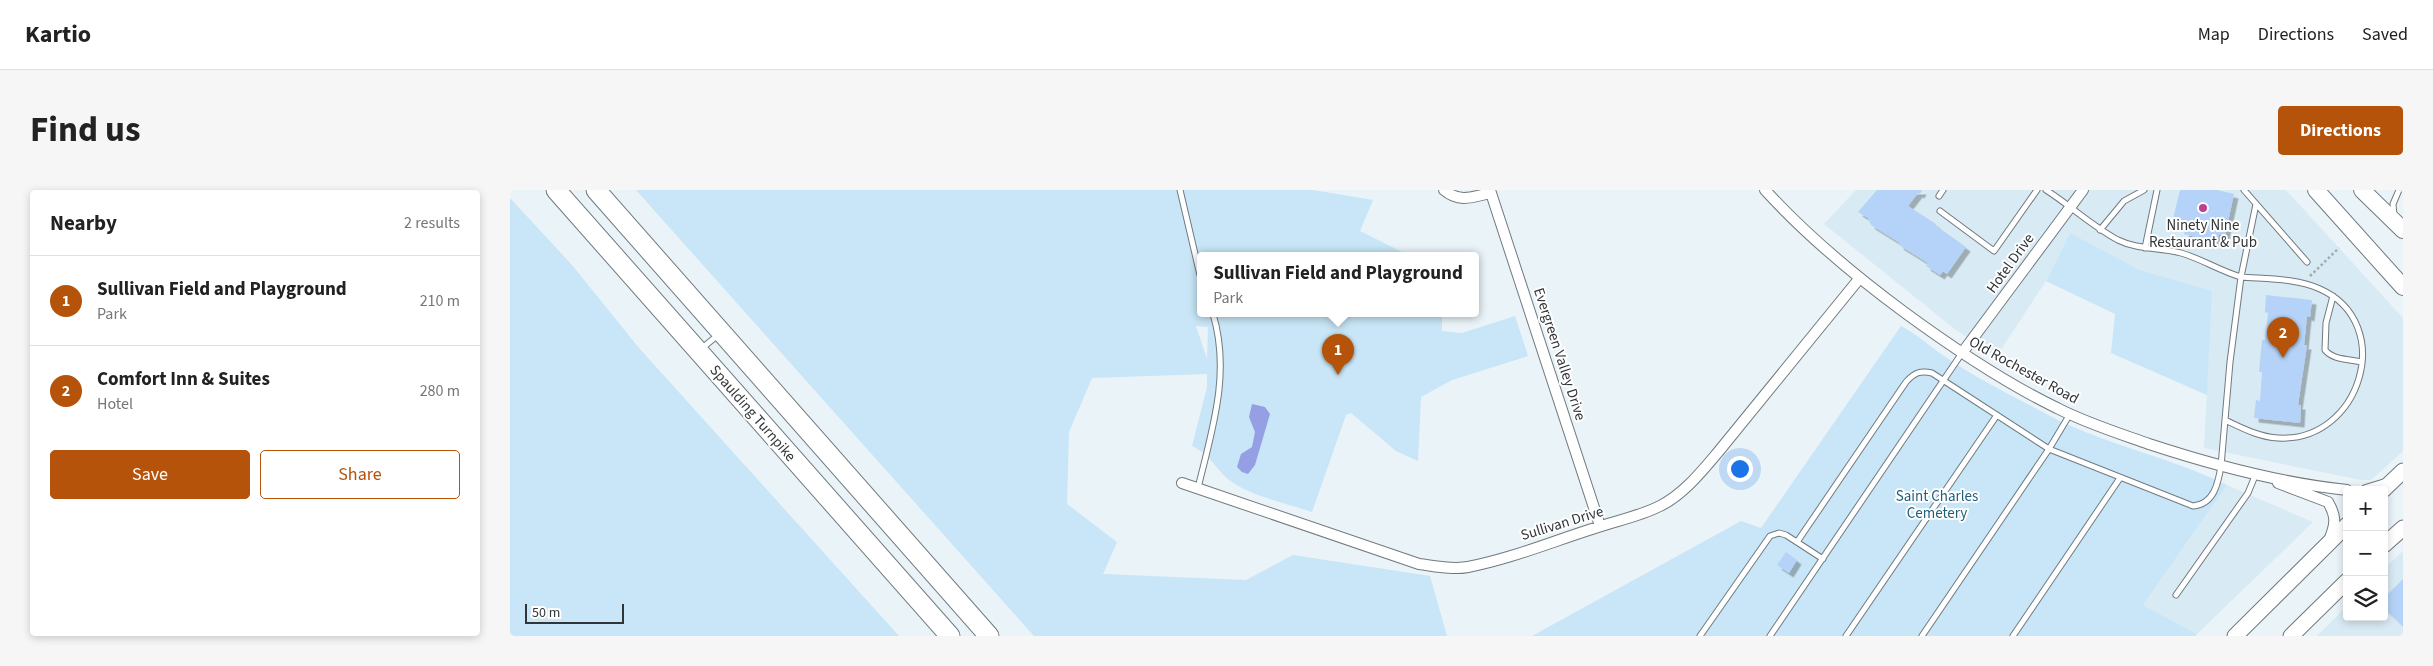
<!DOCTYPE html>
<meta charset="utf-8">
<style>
:root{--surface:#fff;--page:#f6f6f6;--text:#222;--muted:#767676;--line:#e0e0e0;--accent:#b45309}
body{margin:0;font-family:"Source Sans 3",sans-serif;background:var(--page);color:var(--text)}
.controls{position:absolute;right:15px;bottom:15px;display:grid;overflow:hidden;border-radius:5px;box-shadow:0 2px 8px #0003}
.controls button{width:45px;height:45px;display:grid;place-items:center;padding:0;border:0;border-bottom:1px solid var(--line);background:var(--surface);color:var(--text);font:25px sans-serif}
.scale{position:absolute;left:15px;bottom:12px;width:99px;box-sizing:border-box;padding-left:5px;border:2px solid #313537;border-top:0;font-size:14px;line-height:18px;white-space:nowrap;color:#313537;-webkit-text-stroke:4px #fefefe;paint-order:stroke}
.you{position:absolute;left:1229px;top:278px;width:18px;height:18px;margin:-12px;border:4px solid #fff;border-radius:50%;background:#1a73e8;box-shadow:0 0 0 8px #1a73e833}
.badge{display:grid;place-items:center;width:32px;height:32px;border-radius:50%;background:var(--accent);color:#fff;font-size:16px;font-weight:700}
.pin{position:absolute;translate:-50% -41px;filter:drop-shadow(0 1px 2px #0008)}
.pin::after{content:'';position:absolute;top:26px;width:18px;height:15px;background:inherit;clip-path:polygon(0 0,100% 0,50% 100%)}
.popup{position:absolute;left:687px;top:62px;width:282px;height:65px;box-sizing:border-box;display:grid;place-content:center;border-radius:5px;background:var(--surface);filter:drop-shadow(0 1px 4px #0005);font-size:16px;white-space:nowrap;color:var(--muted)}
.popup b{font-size:19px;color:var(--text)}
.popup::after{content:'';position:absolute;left:50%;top:100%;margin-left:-10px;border:10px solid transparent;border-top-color:var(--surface)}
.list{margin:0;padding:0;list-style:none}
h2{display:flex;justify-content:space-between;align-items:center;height:65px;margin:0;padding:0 20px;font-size:21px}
h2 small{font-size:16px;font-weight:400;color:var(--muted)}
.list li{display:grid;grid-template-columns:32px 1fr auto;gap:15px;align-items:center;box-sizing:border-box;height:90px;padding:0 20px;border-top:1px solid var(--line)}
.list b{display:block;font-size:19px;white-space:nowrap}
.list p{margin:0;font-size:16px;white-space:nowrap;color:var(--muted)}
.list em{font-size:16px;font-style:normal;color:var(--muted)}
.actions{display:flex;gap:10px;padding:15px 20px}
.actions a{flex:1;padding:11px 0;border:1px solid var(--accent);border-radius:5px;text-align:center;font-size:18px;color:var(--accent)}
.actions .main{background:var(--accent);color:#fff}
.icon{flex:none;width:28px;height:28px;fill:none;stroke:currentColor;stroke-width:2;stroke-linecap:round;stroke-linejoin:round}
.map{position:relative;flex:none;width:1893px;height:446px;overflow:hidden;border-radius:5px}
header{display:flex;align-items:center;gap:30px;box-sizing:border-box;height:70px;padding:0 25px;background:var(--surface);border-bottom:1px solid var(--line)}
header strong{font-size:24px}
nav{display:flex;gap:28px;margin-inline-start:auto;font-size:18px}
.intro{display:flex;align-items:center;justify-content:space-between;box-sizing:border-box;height:120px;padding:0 30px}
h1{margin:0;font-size:35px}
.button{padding:12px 22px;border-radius:5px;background:var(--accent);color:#fff;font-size:18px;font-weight:700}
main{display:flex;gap:30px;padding:0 30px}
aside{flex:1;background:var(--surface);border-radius:5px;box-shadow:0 2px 8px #0003}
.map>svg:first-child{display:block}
.built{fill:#d8eaf4}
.green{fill:#c8e6f7;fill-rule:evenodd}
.water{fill:#959fe4}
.building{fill:#b5d3f8;filter:url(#shadow)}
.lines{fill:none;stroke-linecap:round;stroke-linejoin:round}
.lane-casing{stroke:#717a7f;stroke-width:7}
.street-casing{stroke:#717a7f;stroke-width:12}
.secondary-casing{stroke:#717a7f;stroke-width:17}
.primary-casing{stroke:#717a7f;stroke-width:18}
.highway-casing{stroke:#717a7f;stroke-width:21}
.path{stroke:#a2a9ad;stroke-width:2.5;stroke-dasharray:2.5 2.5;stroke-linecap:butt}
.lane{stroke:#fff;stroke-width:5}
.street{stroke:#fff;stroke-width:10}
.secondary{stroke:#fff;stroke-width:15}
.primary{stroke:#fff;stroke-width:16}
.highway{stroke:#fff;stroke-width:19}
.poi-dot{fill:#be408f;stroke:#fefefe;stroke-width:2}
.labels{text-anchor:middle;stroke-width:4;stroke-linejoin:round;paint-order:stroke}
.poi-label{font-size:15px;fill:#313537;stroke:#fefefe}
.street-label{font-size:15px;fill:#313537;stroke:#fefefe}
.park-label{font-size:15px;fill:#1e5f7c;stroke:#fefefe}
</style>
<header>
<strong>Kartio</strong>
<nav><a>Map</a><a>Directions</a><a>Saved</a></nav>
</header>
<div class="intro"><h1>Find us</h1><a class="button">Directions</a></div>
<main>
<aside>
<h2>Nearby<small>2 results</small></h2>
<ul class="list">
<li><span class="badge">1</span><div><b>Sullivan Field and Playground</b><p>Park</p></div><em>210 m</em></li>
<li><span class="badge">2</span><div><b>Comfort Inn &amp; Suites</b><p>Hotel</p></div><em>280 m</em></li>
</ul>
<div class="actions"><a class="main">Save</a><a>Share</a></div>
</aside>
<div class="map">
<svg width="1893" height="446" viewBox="0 0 1893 446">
<defs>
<filter id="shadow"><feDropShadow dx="4.5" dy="4.5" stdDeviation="0" flood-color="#0004"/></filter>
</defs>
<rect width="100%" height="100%" fill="#e9f3f8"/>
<!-- built -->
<path class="built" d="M1346 0H1776L1893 128V261L1861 290H1851L1694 258 1702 101 1630 80 1560 43 1536 91 1486 167 1446 140 1314 34Z
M1717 295 1803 332 1687 444 1633 415Z
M1893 361V446H1807L1837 416V427H1874V379Z"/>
<!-- green -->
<path class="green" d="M126 0H803L863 10 850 41 900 66H690V124H932V141L952 143 1005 126 1018 166 942 190 911 207 908 271 886 261 841 223 836 225 802 322C778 314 742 306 722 292 705 280 702 265 682 256L697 197V184L582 188 559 242 557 314 607 352 593 384 736 390 783 365 920 386 937 446H524ZM686 136 698 137 697 170V169Z
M0 8 62 75 129 158 389 446H0Z
M1560 43 1630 80 1702 101 1697 205 1601 163 1605 124 1536 91Z
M1391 136C1407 144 1419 156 1434 166 1467 189 1505 207 1540 226 1596 255 1660 267 1717 295L1633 415 1687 444 1685 446H1022L1231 331 1251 338Z"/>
<!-- water -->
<path class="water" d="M742 214 755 217 760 224 745 275 738 284 732 282 727 277 731 264 742 257 745 242 739 227Z"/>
<!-- building -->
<path class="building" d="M1367 0H1412L1410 4 1408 3 1398 16 1426 34 1425 35 1456 57 1437 84 1433 81 1430 85 1416 76 1418 73 1389 55 1390 53 1361 35 1358 28 1348 22Z
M1670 0H1707L1724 4 1715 45 1709 44 1707 52 1674 44 1676 36 1662 33Z
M1756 105 1802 110 1800 127 1797 126 1794 155H1797L1788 215H1791L1790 233 1744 228 1746 210 1750 211 1752 182H1749L1752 150H1755L1758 123 1755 122Z
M1276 362 1287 370 1279 383 1267 375Z
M1893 389V436L1874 418V408Z"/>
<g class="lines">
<defs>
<path id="lane" d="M670 0 690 85
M1734 0 1797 72
M1429 6 1433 0
M1430 21 1484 61 1527 0
M1884 26 1883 14 1889 0
M1590 40 1614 11 1634 0
M1635 58 1647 0
M1823 106 1816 133 1815 160C1823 170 1839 169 1852 172
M191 159 208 145
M1715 230C1732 238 1749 247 1768 248 1851 253 1887 133 1810 99 1787 88 1756 89 1731 87L1746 14
M688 298C702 240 721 183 703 124
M1287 352 1396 192C1404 183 1410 180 1422 183L1539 259 1683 316C1704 314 1708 294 1711 276L1720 172 1731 87C1710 81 1692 69 1671 63 1650 57 1628 60 1608 50 1582 36 1561 16 1536 0
M1666 405 1738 303 1745 286
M1190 446 1260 346 1269 343 1276 345 1313 369
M1260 446 1452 163
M1336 446 1487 225
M1412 446 1539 259 1560 224
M1503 446 1610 288"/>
<path id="street" d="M934 0C949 13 963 7 980 3
M980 0 1090 336
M1255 0C1297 46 1344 85 1394 122 1443 158 1493 192 1547 218 1576 233 1608 243 1639 254 1703 275 1769 293 1837 300
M1452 163 1573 0
M672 293 909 374C925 376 942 380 958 377 1000 369 1041 352 1082 339 1105 331 1128 327 1150 316 1174 304 1192 281 1209 261L1349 89
M1768 293 1818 312C1826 326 1826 333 1820 348
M1856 300 1879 293"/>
<path id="secondary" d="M1873 300 1893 281
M1874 355 1893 338
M1725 446 1837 335
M1781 446 1837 391"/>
<path id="primary" d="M1806 0 1893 97
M1852 0 1893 40"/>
<path id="highway" d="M46 0 440 446
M86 0 479 446"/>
</defs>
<!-- lane casing -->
<use href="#lane" class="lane-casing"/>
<!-- street casing -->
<use href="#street" class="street-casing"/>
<!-- secondary casing -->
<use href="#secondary" class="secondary-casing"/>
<!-- primary casing -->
<use href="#primary" class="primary-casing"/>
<!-- highway casing -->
<use href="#highway" class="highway-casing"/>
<!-- path -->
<path class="path" d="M1800 86 1829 58"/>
<!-- lane -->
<use href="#lane" class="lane"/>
<!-- street -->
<use href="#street" class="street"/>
<!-- secondary -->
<use href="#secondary" class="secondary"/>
<!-- primary -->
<use href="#primary" class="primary"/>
<!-- highway -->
<use href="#highway" class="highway"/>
</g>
<!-- markers -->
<circle class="poi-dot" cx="1693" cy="18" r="5"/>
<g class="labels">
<!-- poi labels -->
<g class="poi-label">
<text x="1693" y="40">Ninety Nine<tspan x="1693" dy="17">Restaurant &amp; Pub</tspan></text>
</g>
<!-- street labels -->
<g class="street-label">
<text transform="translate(1500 73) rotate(-54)" y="5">Hotel Drive</text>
<text transform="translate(1050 164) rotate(72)" y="5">Evergreen Valley Drive</text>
<text transform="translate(1514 180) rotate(29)" y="5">Old Rochester Road</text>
<text transform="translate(243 223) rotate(49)" y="5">Spaulding Turnpike</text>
<text transform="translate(1052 333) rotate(-17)" y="5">Sullivan Drive</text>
</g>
<!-- park labels -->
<g class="park-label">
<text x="1427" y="311">Saint Charles<tspan x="1427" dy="17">Cemetery</tspan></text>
</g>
</g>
</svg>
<div class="controls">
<button>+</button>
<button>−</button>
<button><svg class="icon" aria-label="layers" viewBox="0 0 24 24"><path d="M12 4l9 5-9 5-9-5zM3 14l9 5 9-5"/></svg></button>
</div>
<div class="scale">50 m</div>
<div class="you"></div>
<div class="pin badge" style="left:828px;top:185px">1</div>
<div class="popup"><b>Sullivan Field and Playground</b>Park</div>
<div class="pin badge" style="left:1773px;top:168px">2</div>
</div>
</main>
